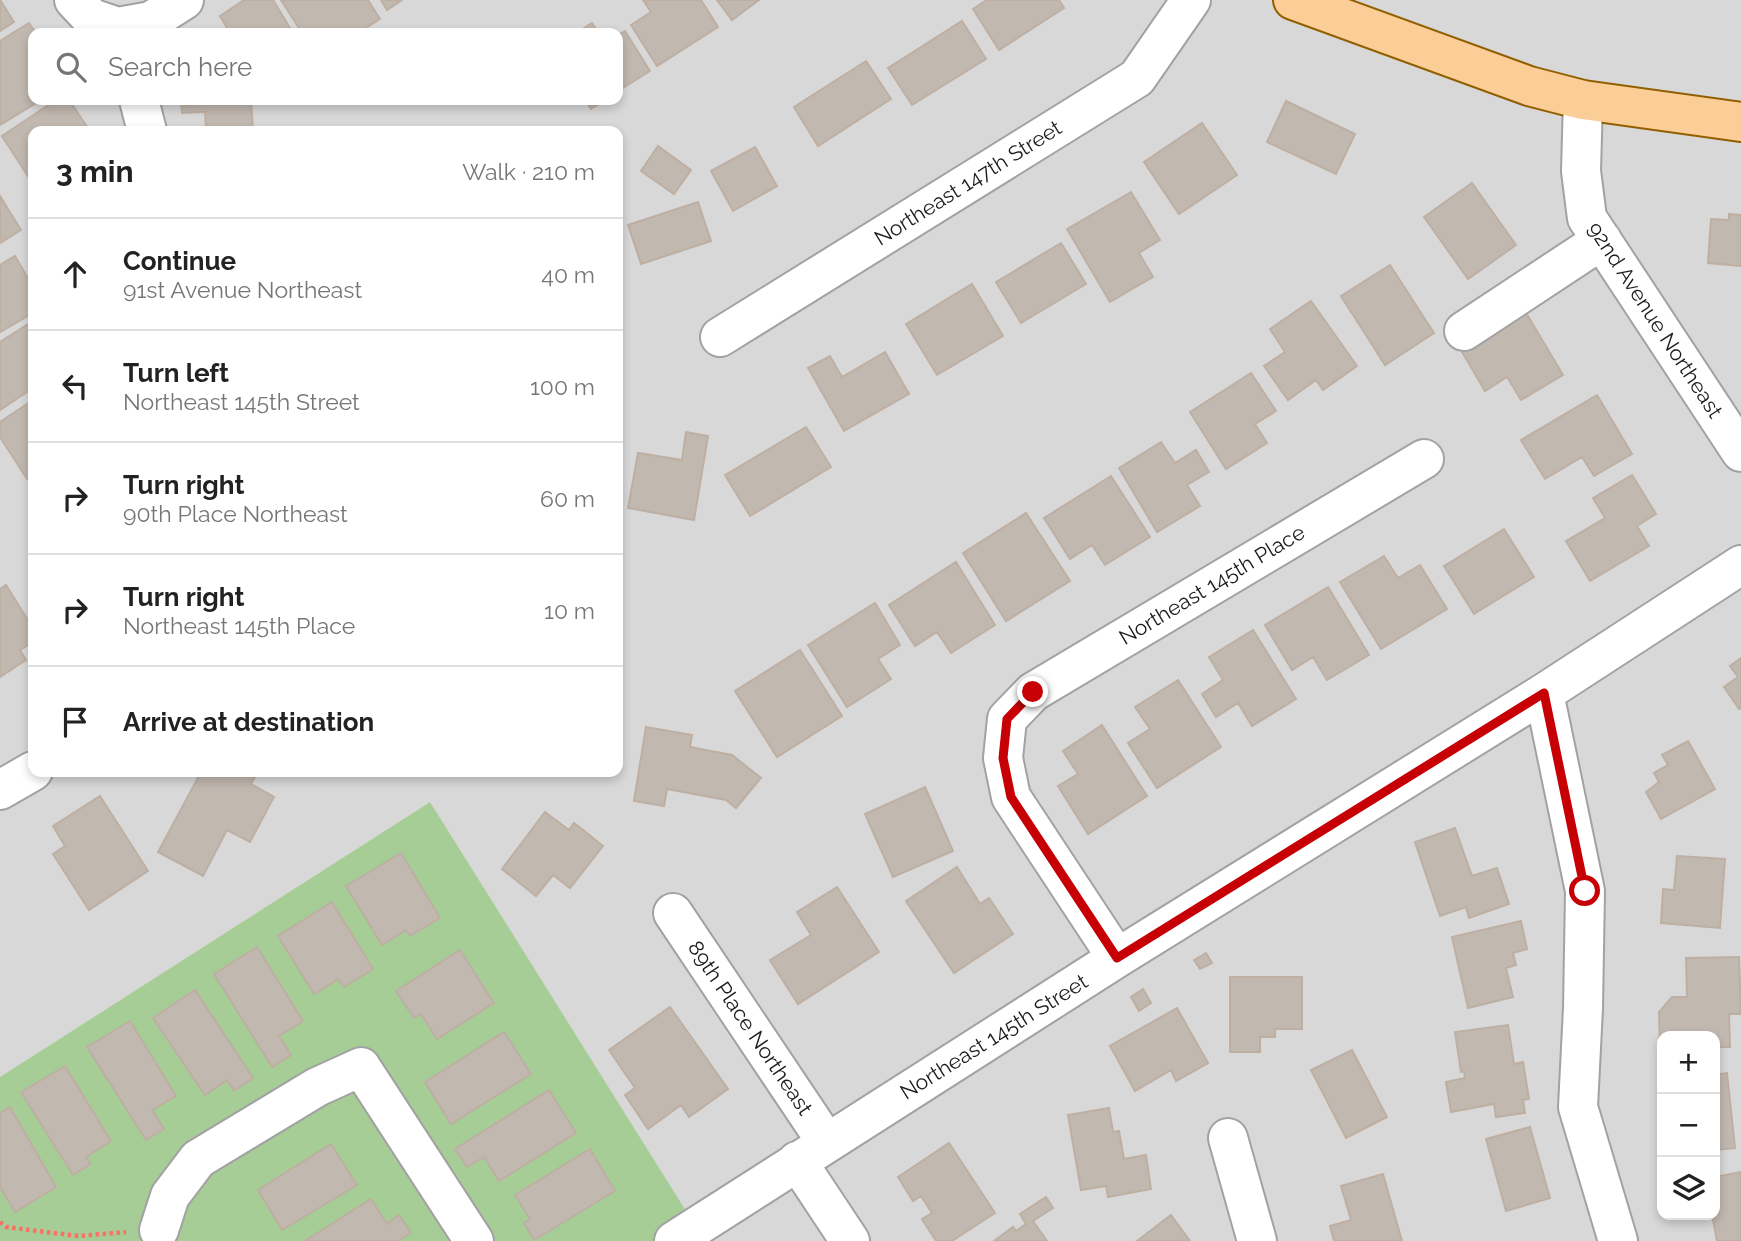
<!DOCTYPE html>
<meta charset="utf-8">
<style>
:root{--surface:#fff;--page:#f6f6f6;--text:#222;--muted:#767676;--line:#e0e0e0}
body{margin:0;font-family:Raleway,sans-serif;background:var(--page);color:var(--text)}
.controls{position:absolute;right:21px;bottom:21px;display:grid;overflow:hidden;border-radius:14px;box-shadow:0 4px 10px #0003}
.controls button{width:63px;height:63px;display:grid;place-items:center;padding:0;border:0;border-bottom:2px solid var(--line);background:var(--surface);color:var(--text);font:35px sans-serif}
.stop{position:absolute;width:21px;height:21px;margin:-16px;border:5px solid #c60004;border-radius:50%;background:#fff}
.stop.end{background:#c60004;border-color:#fff;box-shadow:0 2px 7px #0008}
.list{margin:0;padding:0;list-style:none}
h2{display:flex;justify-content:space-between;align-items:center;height:91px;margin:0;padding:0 28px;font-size:30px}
h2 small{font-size:23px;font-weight:400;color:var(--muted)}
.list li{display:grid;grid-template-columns:46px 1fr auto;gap:21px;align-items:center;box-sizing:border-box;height:112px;padding:0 28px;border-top:2px solid var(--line)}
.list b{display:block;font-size:26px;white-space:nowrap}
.list p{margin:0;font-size:23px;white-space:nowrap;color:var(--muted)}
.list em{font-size:23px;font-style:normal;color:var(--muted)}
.icon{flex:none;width:38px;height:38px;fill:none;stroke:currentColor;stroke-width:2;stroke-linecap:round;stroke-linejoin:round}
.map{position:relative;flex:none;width:1741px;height:1241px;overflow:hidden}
.search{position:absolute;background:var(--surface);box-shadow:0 4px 10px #0003;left:28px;top:28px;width:595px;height:77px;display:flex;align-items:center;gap:18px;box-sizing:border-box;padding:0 24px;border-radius:14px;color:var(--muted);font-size:26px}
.panel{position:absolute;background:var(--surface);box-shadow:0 4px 10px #0003;left:28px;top:126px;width:595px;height:651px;border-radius:14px}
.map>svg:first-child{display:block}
.residential{fill:#d9d8d8;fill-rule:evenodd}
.forest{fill:#a6cd95}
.building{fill:#c1b8b0;stroke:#beafa3;stroke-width:2}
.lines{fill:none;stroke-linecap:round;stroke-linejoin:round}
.minor-casing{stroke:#a2a2a2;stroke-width:42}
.major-casing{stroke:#925f00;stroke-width:42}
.path{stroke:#fa7165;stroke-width:4.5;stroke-dasharray:3.5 3.5;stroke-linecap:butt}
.minor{stroke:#fff;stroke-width:38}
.major{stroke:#fcce97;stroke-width:38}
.route{stroke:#c60004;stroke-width:9}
.labels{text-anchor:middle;stroke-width:5;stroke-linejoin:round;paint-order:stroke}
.street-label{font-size:21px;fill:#1b1b1b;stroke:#fff}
</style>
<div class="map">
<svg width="1741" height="1241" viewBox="0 0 1741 1241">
<rect width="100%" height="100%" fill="#ede9e0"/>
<!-- residential -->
<path class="residential" d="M0 0H1741V1241H667L430 802 0 1077ZM33 33H618V100H33ZM33 131H618V772H33ZM1662 1036H1715V1215H1662Z"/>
<!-- forest -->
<path class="forest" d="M430 802 696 1227 673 1241H0V1077Z"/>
<!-- building -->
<path class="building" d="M0 0 14 22 0 31Z
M244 0H273L293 33H226L227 28 220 16Z
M281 0H368L380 19 358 33H302Z
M381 0H402L387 10Z
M643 0H701L718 27 657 66 631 25 651 12Z
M717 0H759L732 20Z
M987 0H1059L1064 8 999 50 973 9Z
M962 21 986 59 912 105 888 68Z
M29 23 36 33H33V100H41L0 125V41Z
M592 23 599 33H576Z
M625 31 650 71 618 91V35Z
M866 61 891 99 818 146 794 107Z
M56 100H69L90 131H33V184L2 136Z
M181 100H251L253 131H206L205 112 182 113Z
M585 100H605L591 109Z
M1286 101 1355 134 1336 174 1267 142Z
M1202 123 1237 175 1179 214 1144 162Z
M658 146 691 170 674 194 641 171Z
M755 147 777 186 733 211 711 171Z
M1472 183 1516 245 1468 279 1424 217Z
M1131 192 1160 240 1139 253 1153 277 1110 302 1067 229Z
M0 196 21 230 0 243Z
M698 202 711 241 641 264 628 225Z
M1729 214 1741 215V266L1708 263 1711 219 1729 220Z
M1061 243 1086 284 1021 323 996 282Z
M15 256 33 287V313L0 332V265Z
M1390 265 1434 333 1385 365 1341 296Z
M972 284 1003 336 937 375 906 324Z
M1311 301 1357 366 1323 390 1316 380 1288 400 1264 366 1285 352 1270 329Z
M1522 306 1563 375 1521 400 1507 377 1485 391 1458 345Z
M33 321V388L0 410V342Z
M885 352 909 394 844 431 808 368 830 356 842 377Z
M1251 373 1276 411 1255 424 1267 443 1226 469 1190 412Z
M1597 395 1632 454 1594 476 1582 457 1545 479 1521 440Z
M33 400V474L27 479 0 437V422Z
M806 427 831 467 750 516 725 475Z
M686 432 708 436 694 520 628 508 638 453 682 460Z
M1161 442 1175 463 1196 450 1209 472 1187 485 1200 506 1157 532 1119 468Z
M1632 475 1656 514 1637 526 1649 546 1590 581 1566 541 1605 518 1593 498Z
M1111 476 1150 537 1105 565 1092 545 1070 559 1044 518Z
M1026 513 1070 581 1006 621 963 553Z
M1504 529 1534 577 1474 614 1444 566Z
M1384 556 1398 578 1420 565 1447 609 1381 649 1340 582Z
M956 562 995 625 951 653 937 632 915 646 889 605Z
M6 585 33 628V642L20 650 26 660 0 677V589Z
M1328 587 1369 655 1327 680 1313 657 1292 670 1265 625Z
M875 603 900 645 878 659 891 679 847 707 808 645Z
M1253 630 1296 699 1252 726 1238 703 1216 717 1202 694 1223 680 1209 657Z
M800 650 842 716 777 757 735 691Z
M1741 658V708L1739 709 1724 687 1738 677 1730 666Z
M1178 680 1221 747 1157 788 1128 743 1150 729 1135 707Z
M1102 725 1147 796 1088 834 1058 786 1078 774 1063 751Z
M646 727 692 735 690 747 732 755 761 778 736 808 726 800 667 789 664 806 634 801Z
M1688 741 1715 789 1661 819 1646 792 1659 782 1654 773 1668 765 1662 755Z
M201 772H258L251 784 274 797 250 842 227 830 203 876 158 852Z
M925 787 953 851 893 877 865 814Z
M100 796 148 871 89 910 53 854 65 846 53 826Z
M545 812 569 830 574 823 603 846 570 888 553 875 536 896 502 869Z
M1455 828 1472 876 1497 868 1509 904 1469 918 1466 907 1440 916 1415 842Z
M401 853 440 918 410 936 406 930 382 945 346 886Z
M1677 856 1725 859 1720 928 1661 923 1663 889 1674 890Z
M957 867 980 904 989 898 1013 934 954 973 906 901Z
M837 887 879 952 798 1004 770 960 811 935 797 912Z
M332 902 373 969 344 987 338 979 314 994 278 936Z
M1521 921 1527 949 1513 953 1516 965 1506 968 1513 997 1468 1008 1452 937Z
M257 947 303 1021 279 1036 291 1055 272 1067 214 974Z
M460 950 494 1003 437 1039 421 1014 414 1018 396 991Z
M1206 953 1212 963 1200 969 1194 960Z
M1739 957 1741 1014H1729L1730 1047H1715V1036H1662V1049H1660L1659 1012 1672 997H1687L1686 958Z
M1230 977H1302V1029H1275V1037H1260V1052H1230Z
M1143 989 1151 1003 1139 1011 1131 997Z
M195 990 253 1078 234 1091 227 1080 205 1095 153 1018Z
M670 1007 728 1089 689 1117 681 1105 648 1129 625 1095 635 1088 609 1050Z
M1177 1008 1208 1063 1176 1081 1171 1070 1135 1091 1110 1046Z
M130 1021 176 1096 152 1110 164 1129 146 1140 87 1047Z
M1508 1025 1514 1064 1523 1062 1529 1099 1523 1100 1525 1113 1496 1117 1494 1104 1451 1112 1446 1082 1465 1078 1464 1071 1461 1072 1455 1032Z
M504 1032 531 1074 451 1124 425 1082Z
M1352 1050 1387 1117 1346 1138 1311 1070Z
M65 1066 111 1141 86 1157 91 1164 73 1175 21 1092Z
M1727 1073 1735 1148 1715 1150V1075Z
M549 1090 576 1133 499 1181 484 1157 467 1167 455 1149Z
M10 1107 56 1187 15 1212 0 1187V1113Z
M1109 1108 1113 1132 1119 1131 1124 1159 1146 1155 1151 1189 1108 1197 1106 1186 1081 1190 1068 1115Z
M1530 1127 1550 1198 1506 1211 1486 1139Z
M949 1143 995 1213 952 1241H936L922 1219 932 1213 921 1196 913 1201 898 1177Z
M331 1144 357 1185 282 1230 258 1190Z
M590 1149 615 1191 534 1240 524 1223 530 1219 515 1195Z
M1741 1172V1241H1717L1712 1215H1715V1208L1717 1207 1715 1177Z
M1383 1174 1402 1241H1334L1330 1226 1351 1220 1341 1186Z
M1046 1197 1053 1208 1033 1221 1047 1241H994L1013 1227 1016 1231 1026 1224 1020 1214Z
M371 1199 387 1224 399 1215 411 1233 398 1241H305Z
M1171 1215 1190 1241H1137Z"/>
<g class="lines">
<defs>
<path id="minor" d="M74 0 91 18 118 27 151 21 184 0
M139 100 147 131
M1583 100 1581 171 1587 218 1741 452
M1464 331 1602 240
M720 337 1137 78 1191 0
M1544 693 1585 891 1583 1008 1578 1107 1618 1241
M0 790 33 771
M673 913 827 1143
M1117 958 1011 797 1003 758 1007 719 1033 692 1424 459
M1228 1138 1257 1241
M797 1161 850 1241
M159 1230 170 1196 198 1159 317 1087 361 1067 474 1241
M674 1241 1117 958 1544 693 1741 565"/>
<path id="major" d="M1293 0 1529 86 1583 100 1741 122"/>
</defs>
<!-- minor casing -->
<use href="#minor" class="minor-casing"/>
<!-- major casing -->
<use href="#major" class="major-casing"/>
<!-- path -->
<path class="path" d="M0 1222 6 1227 78 1236 126 1232"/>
<!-- minor -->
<use href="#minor" class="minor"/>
<!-- major -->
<use href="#major" class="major"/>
</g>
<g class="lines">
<!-- route -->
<path class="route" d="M1033 692 1007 719 1003 758 1011 797 1117 958 1544 693 1585 891"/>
</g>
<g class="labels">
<!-- street labels -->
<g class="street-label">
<text transform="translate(968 183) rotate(-32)" y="7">Northeast 147th Street</text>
<text transform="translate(1655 320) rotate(57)" y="7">92nd Avenue Northeast</text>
<text transform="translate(1212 585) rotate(-31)" y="7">Northeast 145th Place</text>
<text transform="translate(750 1028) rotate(56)" y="7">89th Place Northeast</text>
<text transform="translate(994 1037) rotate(-32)" y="7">Northeast 145th Street</text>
</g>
</g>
</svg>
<div class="controls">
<button>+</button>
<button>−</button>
<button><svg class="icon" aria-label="layers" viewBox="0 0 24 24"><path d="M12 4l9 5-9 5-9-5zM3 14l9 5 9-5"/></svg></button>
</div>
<div class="stop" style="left:1585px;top:891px"></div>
<div class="stop end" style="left:1033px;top:692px"></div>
<div class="search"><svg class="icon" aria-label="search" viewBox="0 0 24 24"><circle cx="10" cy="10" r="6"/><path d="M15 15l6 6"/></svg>Search here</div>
<section class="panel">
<h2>3 min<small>Walk · 210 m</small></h2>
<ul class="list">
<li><svg class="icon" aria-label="ahead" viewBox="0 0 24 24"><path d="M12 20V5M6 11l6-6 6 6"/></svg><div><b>Continue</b><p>91st Avenue Northeast</p></div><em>40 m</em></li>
<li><svg class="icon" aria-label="left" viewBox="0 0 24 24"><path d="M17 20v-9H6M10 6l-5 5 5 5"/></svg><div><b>Turn left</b><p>Northeast 145th Street</p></div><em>100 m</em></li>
<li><svg class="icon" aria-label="right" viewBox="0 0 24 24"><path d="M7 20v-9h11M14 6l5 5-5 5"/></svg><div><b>Turn right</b><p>90th Place Northeast</p></div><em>60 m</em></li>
<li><svg class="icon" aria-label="right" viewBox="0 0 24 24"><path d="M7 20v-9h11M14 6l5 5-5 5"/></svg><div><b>Turn right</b><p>Northeast 145th Place</p></div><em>10 m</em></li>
<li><svg class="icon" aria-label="arrive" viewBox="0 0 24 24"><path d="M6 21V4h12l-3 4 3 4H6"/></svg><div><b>Arrive at destination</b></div></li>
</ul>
</section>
</div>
